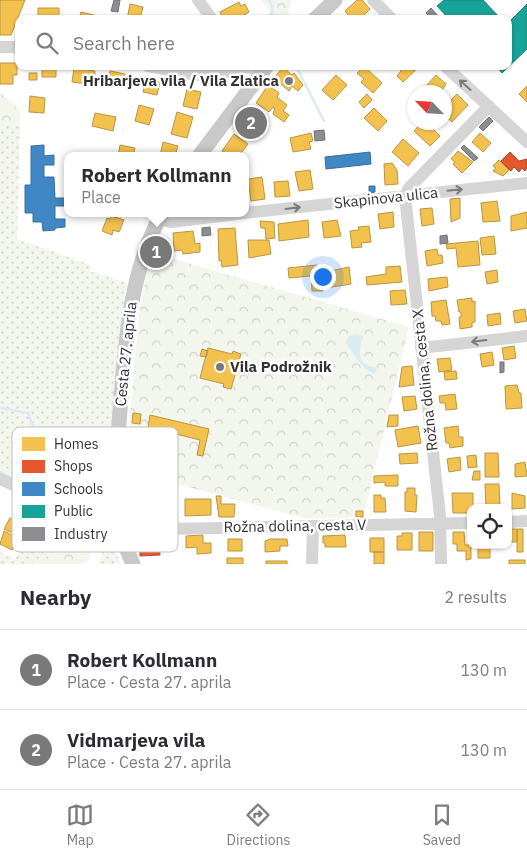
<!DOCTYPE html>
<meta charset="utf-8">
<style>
:root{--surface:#fff;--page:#f2f2f3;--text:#2b2b33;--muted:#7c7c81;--line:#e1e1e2;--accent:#797979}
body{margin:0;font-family:"IBM Plex Sans",sans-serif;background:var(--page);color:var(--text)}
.controls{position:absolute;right:15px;bottom:15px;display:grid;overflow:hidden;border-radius:10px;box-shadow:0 1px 4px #0004}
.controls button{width:45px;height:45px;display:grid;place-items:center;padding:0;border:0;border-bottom:1px solid var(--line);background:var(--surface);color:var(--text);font:25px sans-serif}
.compass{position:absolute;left:407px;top:85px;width:45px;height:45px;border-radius:50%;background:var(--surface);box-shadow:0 1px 4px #0004;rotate:295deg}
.you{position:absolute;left:322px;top:276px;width:18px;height:18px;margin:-12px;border:4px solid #fff;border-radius:50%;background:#1a73e8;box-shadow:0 0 0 8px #1a73e833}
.badge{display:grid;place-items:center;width:32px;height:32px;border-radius:50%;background:var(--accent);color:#fff;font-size:16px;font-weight:700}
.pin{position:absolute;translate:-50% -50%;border:2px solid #fff;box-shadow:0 1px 5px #0006}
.popup{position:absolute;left:64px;top:152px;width:185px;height:65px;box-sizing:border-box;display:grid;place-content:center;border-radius:10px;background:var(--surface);filter:drop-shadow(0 1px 4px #0005);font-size:16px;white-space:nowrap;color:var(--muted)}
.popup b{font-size:19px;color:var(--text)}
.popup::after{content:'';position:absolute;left:50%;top:100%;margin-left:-10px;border:10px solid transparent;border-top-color:var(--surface)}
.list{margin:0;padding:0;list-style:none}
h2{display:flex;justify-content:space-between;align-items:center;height:65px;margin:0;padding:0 20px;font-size:21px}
h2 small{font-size:16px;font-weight:400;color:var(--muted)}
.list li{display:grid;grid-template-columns:32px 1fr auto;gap:15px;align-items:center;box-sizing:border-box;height:80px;padding:0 20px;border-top:1px solid var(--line)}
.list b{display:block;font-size:19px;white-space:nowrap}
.list p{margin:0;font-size:16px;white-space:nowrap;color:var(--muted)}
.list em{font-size:16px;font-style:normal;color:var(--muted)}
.icon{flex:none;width:28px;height:28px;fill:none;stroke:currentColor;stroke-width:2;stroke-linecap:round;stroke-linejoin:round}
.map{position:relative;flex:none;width:527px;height:564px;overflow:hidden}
.search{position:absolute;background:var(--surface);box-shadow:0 1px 4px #0004;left:15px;right:15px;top:15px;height:55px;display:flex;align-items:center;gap:12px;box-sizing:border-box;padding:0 18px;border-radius:10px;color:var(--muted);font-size:19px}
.sheet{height:225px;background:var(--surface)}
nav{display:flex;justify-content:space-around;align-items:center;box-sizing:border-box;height:70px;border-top:1px solid var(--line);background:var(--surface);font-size:14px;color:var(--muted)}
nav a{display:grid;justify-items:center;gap:2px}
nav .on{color:var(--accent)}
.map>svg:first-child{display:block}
.grass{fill:url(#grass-dots)}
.forest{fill:url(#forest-crowns)}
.water{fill:#dbebf4}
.homes{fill:#f2c14e;stroke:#b89645}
.shops{fill:#e4572e;stroke:#ae4c2f}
.schools{fill:#3f88c5;stroke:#3b6e99}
.public{fill:#17a398;stroke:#1f8179}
.industry{fill:#8d8d92;stroke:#717175}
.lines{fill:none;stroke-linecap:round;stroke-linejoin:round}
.stream{stroke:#dbebf4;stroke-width:2.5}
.minor{stroke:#d5d5d5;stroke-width:12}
.major{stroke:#c9c9c9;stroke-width:15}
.oneway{stroke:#7b7b7b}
.poi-dot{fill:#797979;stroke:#fff;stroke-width:2}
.labels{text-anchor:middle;stroke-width:5;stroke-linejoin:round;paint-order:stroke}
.poi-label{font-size:15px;font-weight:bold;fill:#313131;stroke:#fff;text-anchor:end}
.street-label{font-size:15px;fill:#313131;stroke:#fff}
.key{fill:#fff;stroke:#c1c1c1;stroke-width:1}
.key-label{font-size:14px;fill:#313131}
</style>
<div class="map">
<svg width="527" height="564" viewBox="0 0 527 564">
<defs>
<pattern id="grass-dots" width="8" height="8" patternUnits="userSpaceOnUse" patternTransform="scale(1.25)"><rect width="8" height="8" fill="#f2f6ed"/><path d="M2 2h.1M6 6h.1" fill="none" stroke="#d0d3cc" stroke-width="1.8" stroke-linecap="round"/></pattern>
<pattern id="forest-crowns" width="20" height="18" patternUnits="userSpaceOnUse" patternTransform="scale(1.25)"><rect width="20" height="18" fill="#f2f6ed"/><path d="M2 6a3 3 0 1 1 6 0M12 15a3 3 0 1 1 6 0" fill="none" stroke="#d0d3cc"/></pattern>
</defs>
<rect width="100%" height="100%" fill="#fff"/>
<!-- grass -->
<path class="grass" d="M0 120 2 123 20 125 17 239 91 265 89 271 127 283 119 340 107 479 73 476 67 503 0 474Z
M34 521 60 527 57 544 50 557 26 564H0V552L15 560Z
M109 538 121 564H98L106 542Z"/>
<!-- forest -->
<path class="forest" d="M261 0H292L286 19H267L270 12Z
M0 92 20 110V125L2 123 0 120Z
M150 254H157L409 327 363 517 307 519 125 470 139 315Z
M80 526 91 543 89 561 78 564H26L50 557 57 544 61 527Z"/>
<!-- water -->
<path class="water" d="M357 334 363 336C361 344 356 357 365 364 369 367 373 366 377 368L375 374C362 370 353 353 346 342L349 336Z"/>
<!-- homes -->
<path class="homes" d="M0 0H25L11 35H0Z
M357 0H362L370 9 360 19H351L345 11Z
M239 2 241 6 245 4 249 12 238 19H223L220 12Z
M130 4 143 7 140 19H127Z
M38 8H59V19H38Z
M81 12 98 16 97 19H79Z
M0 63H17V75H13V84H0Z
M42 66H56V77H42Z
M364 66 382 83 373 93 361 82 364 79 357 73Z
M420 66 403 82 397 76 401 71 397 66Z
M283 67 292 75 294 73 303 85 298 91 292 86 289 91 274 78Z
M74 68 95 71 94 85 72 82Z
M110 71 125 74 122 87 107 83Z
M29 73H37V80H29Z
M336 75 347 85 333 100 322 90Z
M436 75 446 84 441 92H433L426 86Z
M146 78 160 82 157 95 143 92Z
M268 85 279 93 277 97 287 105 283 111 289 115 284 122 273 114 275 108H272L269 112 256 103Z
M527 86V102L519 94Z
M187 89 201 92 197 109 183 106Z
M367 94 372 100 364 108 359 102Z
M457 94 468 105 452 122 444 115V107Z
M30 96 45 98 44 113 29 112Z
M139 105 154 109 149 125 135 121Z
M374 108 387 121 378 131 364 118Z
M250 109 266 121 253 138 237 126Z
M177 112 193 117 187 138 171 134Z
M95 113 116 117 113 131 92 126Z
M422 122H426L440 136 430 146 414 131Z
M311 133 313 141 309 142 311 149 293 152 290 138Z
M480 133 491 143 483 152 472 142Z
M234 134 248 144 239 156H229L222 151Z
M403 139 419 153 408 166 392 152Z
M163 142 178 146 175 156H160Z
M120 145 135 148 133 156H118Z
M458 151 473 162 462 173 453 164 455 162 451 159Z
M499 160 509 170 503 176 493 171 496 168 493 166Z
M392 163 397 170 398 184 385 185 384 164Z
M310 170 313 189 299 191 295 172Z
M262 177 265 199 251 201 248 179Z
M288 181 290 196 275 197 274 182Z
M460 198V218L451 222 450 199Z
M497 201 500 221 483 222 481 203Z
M432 208 434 224 422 226 420 209Z
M393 212 394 227 380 229 378 214Z
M527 212V228L511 231V216Z
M112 216 124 220 119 232 113 230 112 235 102 231 107 218 110 219Z
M308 220 309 237 279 241 278 224Z
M337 220 341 236 324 238 322 222Z
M260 221 274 222 275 238 266 239 265 228H261Z
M369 226 371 242 361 243 362 247 352 248 350 231 359 230 358 227Z
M235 228 238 265 222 267 221 260 219 261 218 229Z
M193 231 195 244 200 243V252L183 254 182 250 174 251 173 233Z
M494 236 496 254 482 255 480 238Z
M248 240H269L271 254 249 258Z
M478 241 480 265 458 267 456 248 447 249 446 244Z
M437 249 438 255H442L443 263 427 266 425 251Z
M317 265 321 269 323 291H312L311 276 289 278 288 268Z
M400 266 402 282 367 285 366 277 386 274V267Z
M349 267 351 284 326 288 325 272Z
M497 270 498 282 487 284 485 272Z
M447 277 448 287 429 291 428 279Z
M405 290 407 304 391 305 390 291Z
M472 298V302L475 301V322L472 323V327L460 329 459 317H461V312H459L457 300Z
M446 300 450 324 442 325 441 321H436L435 316H432L431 302Z
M525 309 527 321 515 323 513 311Z
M500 313 501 324 488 326 487 315Z
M514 346 516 358 504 360 502 348Z
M208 348 232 354 233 351 241 354 231 389 223 387 224 384 200 378Z
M202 349 208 351 206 357 200 356Z
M492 352 494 365 482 367 480 354Z
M450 358 452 370 439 372 437 359Z
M412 366 414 385 399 387 402 367Z
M456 371 457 379 445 380 444 372Z
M517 385 519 393H521L522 408 506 409 505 386Z
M455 394 457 409 446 410 445 403H440L439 396Z
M415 396 417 409 404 411 402 397Z
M133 413 141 414 140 424 132 423Z
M150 415 209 429 203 456 197 455 200 440 148 427Z
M389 415H398V426L387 427Z
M418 426 421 443 398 447 395 430Z
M458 426 459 437H463V446L450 448 449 443H446L444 428Z
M417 453 418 463 400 464 399 454Z
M485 453H498L499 477H485Z
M476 455 477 467 468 468 467 456Z
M460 457 461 470 449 472 447 459Z
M525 462 527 476 515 477V464Z
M474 471H480V480H472Z
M398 475V486H385V482L374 483V476Z
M144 477 160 482 157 492 141 488Z
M89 480 104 481 103 492H106L105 511 90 510 91 505 87 504 88 497H91L92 493 88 492Z
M485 484H499L500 508H486Z
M161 486 167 488 163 498 158 497Z
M407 488H415V495H417L416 512 405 511V492H407Z
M167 490H177L175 515 160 512V499H168Z
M452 493H473V508H471V513H453Z
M512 493 525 496V508L512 509Z
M374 495H381V498H385L386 512H374Z
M216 496H221V504H235L234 517H219Z
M185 499H211V515L185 516Z
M148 500V513L129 514V501Z
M356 511H363V517H356Z
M10 518 24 525 19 536 4 529Z
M508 529H517V542H508Z
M517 529H523V552H517Z
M4 531 18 538 12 550 0 544Z
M419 532H433V551H419Z
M453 532H464L465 545H471V559L466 560V551H457V544H453Z
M402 533H412V550H397V536H402Z
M203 535V543H211V553L197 554V547L186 548V536Z
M345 535 346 547H325V543H323V536Z
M370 538H384V552H370Z
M228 539H242V551H228Z
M270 539H287L288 546H280V551L265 552V541Z
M478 545H490V558H478Z
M374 552H384V564H374Z
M227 558H243V564H227Z
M509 560H525V564H509Z
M266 561H287V564H266Z"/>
<!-- shops -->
<path class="shops" d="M510 152 519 161 527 159V168L525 171 522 168 519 172 514 167 511 171 501 161Z
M140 536V539L159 538 160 555 140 556V547H136L135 537Z"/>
<!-- schools -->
<path class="schools" d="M44 145V156L54 155V165H44V177H54L55 198H65V206H55V219H65V227L55 228V230L43 231 42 222H33V213H25V185H31V146Z
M370 152 371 164 326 169 325 157Z
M369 186H375V192L369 193Z"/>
<!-- public -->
<path class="public" d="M444 0H483L501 19H465L462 16 459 19H449L437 6Z
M527 4V49L502 73 496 66H508V23Z
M141 437 160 439 158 465 138 463 137 446H140Z"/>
<!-- industry -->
<path class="industry" d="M114 0H120L118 12 111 11Z
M431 8 441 19H432L426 13Z
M489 117 493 121 483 131 479 127Z
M324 130 325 140 315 141 314 131Z
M464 145 478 158 474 161 461 148Z
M210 227 211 235 202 236V228Z
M447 235 448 243 440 244V236Z
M500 362H504V372L500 373Z"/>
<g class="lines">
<!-- stream -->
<path class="stream" d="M269 0 272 6V19
M296 66 324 121
M0 408 28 413 50 469 92 476
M0 472 10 477
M40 491H48"/>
<!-- minor -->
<path class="minor" d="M198 0 212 19
M373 0 392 19
M0 47H19
M148 66 197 75 223 73 246 67 254 68 261 73
M445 66 527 142
M245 213 527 183
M159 219 171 222 245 213
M421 348 527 336
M0 479 111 529 120 530 471 523
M508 522 527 521
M312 564 313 526
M441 564 440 516 405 196 409 188 489 106"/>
<!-- major -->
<path class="major" d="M315 19 335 0
M199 156 267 66
M133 564C124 545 118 527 115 506 112 479 117 450 119 423 125 351 127 278 162 213"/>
</g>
<!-- one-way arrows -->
<defs><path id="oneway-shaft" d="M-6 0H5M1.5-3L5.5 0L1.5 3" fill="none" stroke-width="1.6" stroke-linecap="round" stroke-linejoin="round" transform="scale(1.25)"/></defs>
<g class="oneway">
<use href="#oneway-shaft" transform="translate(465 85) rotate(-138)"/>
<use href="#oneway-shaft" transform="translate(455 190) rotate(-6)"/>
<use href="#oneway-shaft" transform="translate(293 208) rotate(-7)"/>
<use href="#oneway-shaft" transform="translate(479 341) rotate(173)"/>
</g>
<!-- markers -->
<g class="poi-dot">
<circle cx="289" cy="81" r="5"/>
<circle cx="220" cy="367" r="5"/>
</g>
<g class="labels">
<!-- poi labels -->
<g class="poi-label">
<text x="279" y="86">Hribarjeva vila / Vila Zlatica</text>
<text x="230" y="372" text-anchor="start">Vila Podrožnik</text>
</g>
<!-- street labels -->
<g class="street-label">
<text transform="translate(386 198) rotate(-6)" y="5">Skapinova ulica</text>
<text transform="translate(126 354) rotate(-84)" y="5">Cesta 27. aprila</text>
<text transform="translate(425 380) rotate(-96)" y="5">Rožna dolina, cesta X</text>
<text transform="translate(295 526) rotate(-1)" y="5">Rožna dolina, cesta V</text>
</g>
</g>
<!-- legend -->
<rect x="12" y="427" width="166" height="125" rx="8" class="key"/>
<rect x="22" y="437" width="23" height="14" fill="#f2c14e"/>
<rect x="22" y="460" width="23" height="13" fill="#e4572e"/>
<rect x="22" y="482" width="23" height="14" fill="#3f88c5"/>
<rect x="22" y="505" width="23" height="13" fill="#17a398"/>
<rect x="22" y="527" width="23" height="14" fill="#8d8d92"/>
<g class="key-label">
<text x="54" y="449">Homes</text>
<text x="54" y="471">Shops</text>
<text x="54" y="494">Schools</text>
<text x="54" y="516">Public</text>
<text x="54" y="539">Industry</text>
</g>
</svg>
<div class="controls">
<button><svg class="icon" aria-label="locate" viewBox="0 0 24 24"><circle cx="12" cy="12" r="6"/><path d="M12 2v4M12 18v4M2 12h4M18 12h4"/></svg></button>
</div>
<svg class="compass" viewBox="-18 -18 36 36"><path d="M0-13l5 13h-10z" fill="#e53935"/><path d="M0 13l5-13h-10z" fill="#7c7c81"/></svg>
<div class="you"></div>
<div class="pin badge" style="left:156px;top:252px">1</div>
<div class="popup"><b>Robert Kollmann</b>Place</div>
<div class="pin badge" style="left:251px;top:123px">2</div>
<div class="search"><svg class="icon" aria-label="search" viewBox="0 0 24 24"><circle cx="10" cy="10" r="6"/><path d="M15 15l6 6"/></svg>Search here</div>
</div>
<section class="sheet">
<h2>Nearby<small>2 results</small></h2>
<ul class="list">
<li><span class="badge">1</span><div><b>Robert Kollmann</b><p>Place · Cesta 27. aprila</p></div><em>130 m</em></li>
<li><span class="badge">2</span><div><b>Vidmarjeva vila</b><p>Place · Cesta 27. aprila</p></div><em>130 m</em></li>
</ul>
</section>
<nav>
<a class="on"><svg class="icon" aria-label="map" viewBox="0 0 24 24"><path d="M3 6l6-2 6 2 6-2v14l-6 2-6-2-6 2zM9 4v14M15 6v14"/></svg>Map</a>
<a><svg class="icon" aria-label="directions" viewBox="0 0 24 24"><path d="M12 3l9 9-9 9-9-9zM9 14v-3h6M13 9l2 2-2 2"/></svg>Directions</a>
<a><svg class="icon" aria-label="saved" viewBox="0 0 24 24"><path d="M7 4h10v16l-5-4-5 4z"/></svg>Saved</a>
</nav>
